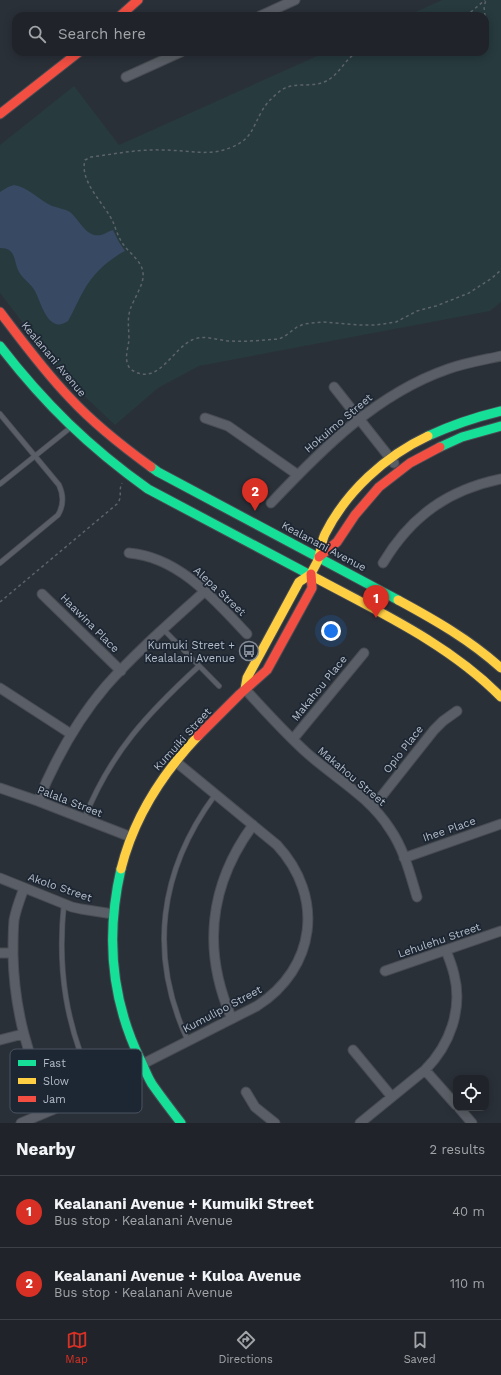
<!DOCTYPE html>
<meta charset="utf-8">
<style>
:root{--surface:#20242a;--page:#2d3036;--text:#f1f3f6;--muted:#a2a4a8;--line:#3d4147;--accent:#d93025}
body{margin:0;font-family:"Work Sans",sans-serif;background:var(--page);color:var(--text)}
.controls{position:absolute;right:12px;bottom:12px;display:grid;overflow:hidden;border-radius:8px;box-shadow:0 2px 10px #0003}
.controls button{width:36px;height:36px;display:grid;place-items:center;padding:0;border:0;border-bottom:1px solid var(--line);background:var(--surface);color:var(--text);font:20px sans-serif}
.you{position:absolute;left:331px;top:631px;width:14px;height:14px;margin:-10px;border:3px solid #fff;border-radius:50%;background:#1a73e8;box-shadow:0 0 0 6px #1a73e833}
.badge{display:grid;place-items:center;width:26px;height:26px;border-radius:50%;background:var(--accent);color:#fff;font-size:13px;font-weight:700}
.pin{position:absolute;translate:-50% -33px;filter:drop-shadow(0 1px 2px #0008)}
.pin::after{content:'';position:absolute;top:21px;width:14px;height:12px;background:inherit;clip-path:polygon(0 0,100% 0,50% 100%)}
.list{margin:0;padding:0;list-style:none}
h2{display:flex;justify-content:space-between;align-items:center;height:52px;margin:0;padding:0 16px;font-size:17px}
h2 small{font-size:13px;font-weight:400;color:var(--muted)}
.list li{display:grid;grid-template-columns:26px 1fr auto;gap:12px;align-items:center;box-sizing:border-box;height:72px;padding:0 16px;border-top:1px solid var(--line)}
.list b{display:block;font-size:15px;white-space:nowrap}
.list p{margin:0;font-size:13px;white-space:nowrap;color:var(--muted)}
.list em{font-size:13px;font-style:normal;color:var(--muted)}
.icon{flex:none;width:22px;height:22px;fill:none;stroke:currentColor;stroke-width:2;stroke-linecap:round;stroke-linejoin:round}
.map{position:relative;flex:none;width:501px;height:1123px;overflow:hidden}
.search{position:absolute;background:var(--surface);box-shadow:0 2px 10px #0003;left:12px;right:12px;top:12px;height:44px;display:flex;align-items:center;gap:10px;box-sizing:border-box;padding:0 14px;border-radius:12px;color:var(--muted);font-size:15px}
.sheet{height:196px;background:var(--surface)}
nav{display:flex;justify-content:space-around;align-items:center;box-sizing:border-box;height:56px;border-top:1px solid var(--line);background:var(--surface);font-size:11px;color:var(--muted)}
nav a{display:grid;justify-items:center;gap:2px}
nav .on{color:var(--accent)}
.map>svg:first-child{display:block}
.green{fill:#273a3e}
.water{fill:#384963}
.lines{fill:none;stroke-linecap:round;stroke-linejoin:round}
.lane-casing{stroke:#484c53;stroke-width:6}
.street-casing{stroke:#484c53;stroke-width:11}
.fast-casing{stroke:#484c53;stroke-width:11}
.slow-casing{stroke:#484c53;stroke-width:11}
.jam-casing{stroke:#484c53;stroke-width:11}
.path{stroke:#5d636a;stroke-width:1.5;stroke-dasharray:3 3;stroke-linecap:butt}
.lane{stroke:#5a5e66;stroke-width:4.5}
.street{stroke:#5a5e66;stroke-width:9}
.fast{stroke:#16e098;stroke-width:9}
.slow{stroke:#ffcf43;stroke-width:9}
.jam{stroke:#f24e42;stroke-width:9}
.labels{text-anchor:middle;stroke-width:3.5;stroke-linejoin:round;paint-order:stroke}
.street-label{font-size:11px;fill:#b4bcc9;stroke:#1d2633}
.poi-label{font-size:11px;fill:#b4bcc9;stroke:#1d2633;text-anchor:end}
.key{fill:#1d2633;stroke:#4a5360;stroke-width:1}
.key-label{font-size:11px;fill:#b4bcc9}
</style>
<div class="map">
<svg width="501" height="1123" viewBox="0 0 501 1123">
<rect width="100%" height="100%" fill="#2a3038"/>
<!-- green -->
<path class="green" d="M442 0H501V302L490 311 199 366 158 388 115 425 64 377 0 293V145L74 86 119 145 326 52H485V16H407Z"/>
<!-- water -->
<path class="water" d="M14 185C28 187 39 200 52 206 58 208 65 209 70 212 80 220 86 238 101 235 105 234 109 231 113 230L119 242 125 251C109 259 93 274 84 290 78 300 74 311 68 321 48 335 41 302 35 291 31 284 23 279 19 272 13 261 17 248 0 248V192L8 187Z"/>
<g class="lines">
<defs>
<path id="lane" d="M0 414 59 485C64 496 64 505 58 515L0 563
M0 484 70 428
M164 630 219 686
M84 819C111 752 147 714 199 666
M64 903C57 970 66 1027 95 1088
M188 1041C148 955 159 871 215 795"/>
<path id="street" d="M260 16 295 0
M126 77 181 52
M334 387 394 463
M205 418 228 426 298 475
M271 503C322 449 376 394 448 369 465 363 483 360 501 356
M129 553C179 557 215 600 247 634
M383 563C411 516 448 490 501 479
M42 594 121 671
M0 688 71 734
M245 689C265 711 285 733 307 753 335 778 370 797 390 829 404 849 410 874 417 897
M293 739 364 653
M0 788 38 801 131 837
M38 801C56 758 76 721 106 686 136 652 171 622 205 591
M373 807 434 730 443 721 457 711
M404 858 501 824
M0 878 72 907 81 909 113 914
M24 888C20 899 16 909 14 920 13 931 13 943 13 954 14 1010 28 1059 52 1110
M0 953H13
M385 971 501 931
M232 1019C202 951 209 885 253 825
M0 1040 23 1034
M353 1050 392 1097
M425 1070 456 1105
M246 1092 255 1107 275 1123
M459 1108 472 1123
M21 1123 52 1110 257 1006C316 968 325 897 277 845L175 761
M360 1123 425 1070C450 1045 463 1009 454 974 452 966 449 958 446 951"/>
<path id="fast" d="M0 346C44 403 89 447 148 489L314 577
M428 436C452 425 476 417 501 411
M440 447 462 437 501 426
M151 467 158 472 398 600
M121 869C106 934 111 999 140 1059 144 1067 147 1076 152 1084 161 1097 171 1110 181 1123"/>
<path id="slow" d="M311 574C313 569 316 565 318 560 321 552 321 542 325 534 346 492 385 456 428 436
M314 577C379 612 449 644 501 697
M398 600C435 620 470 640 501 668
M245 689 247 678 299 582 311 574
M121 869C134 817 161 775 198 736"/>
<path id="jam" d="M120 16 138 0
M0 114 79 52
M0 312C22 341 44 371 70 398 94 424 122 446 151 467
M319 557 337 542 355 515 379 487 410 463 440 447
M198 736 240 694 267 670 312 588 311 574"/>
</defs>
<!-- lane casing -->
<use href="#lane" class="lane-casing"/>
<!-- street casing -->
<use href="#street" class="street-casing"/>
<!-- fast casing -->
<use href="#fast" class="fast-casing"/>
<!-- slow casing -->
<use href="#slow" class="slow-casing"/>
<!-- jam casing -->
<use href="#jam" class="jam-casing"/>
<!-- path -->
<path class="path" d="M466 16 485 0
M485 16 487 27 485 36
M485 16 484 7 486 0
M357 52C344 60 339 76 324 82 310 88 293 81 280 91 273 97 266 103 262 111 252 128 252 139 232 147 210 157 187 150 163 150 138 149 115 154 91 157L85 160C79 182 105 204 113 222 116 229 118 237 123 244 129 253 142 261 143 273 145 283 133 300 130 310 127 320 129 329 129 340 128 348 124 359 129 367 131 370 135 372 138 373 160 381 174 348 192 340 205 334 218 341 231 341 247 342 263 340 279 339L285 336 297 327 304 324 312 323 322 322 361 325H376L396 322 417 311 436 306 469 293 492 278 501 270
M0 602 117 504C123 497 118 491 122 483"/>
<!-- lane -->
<use href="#lane" class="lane"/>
<!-- street -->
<use href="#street" class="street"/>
<!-- fast -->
<use href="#fast" class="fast"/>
<!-- slow -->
<use href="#slow" class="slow"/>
<!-- jam -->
<use href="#jam" class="jam"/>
</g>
<!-- icons -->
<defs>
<symbol id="bus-ring" viewBox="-11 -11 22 22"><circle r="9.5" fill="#1d2633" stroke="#848b96" stroke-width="1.5"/><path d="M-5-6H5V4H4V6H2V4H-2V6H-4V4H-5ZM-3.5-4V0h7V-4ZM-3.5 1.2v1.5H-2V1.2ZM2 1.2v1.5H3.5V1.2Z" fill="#848b96"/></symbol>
</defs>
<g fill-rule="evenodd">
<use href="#bus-ring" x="238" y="640" width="22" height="22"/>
</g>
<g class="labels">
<!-- street labels -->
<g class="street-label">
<text transform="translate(54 359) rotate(50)" y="4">Kealanani Avenue</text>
<text transform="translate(338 423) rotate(-40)" y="4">Hokuimo Street</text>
<text transform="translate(324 546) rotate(28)" y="4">Kealanani Avenue</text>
<text transform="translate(220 591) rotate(43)" y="4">Alepa Street</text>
<text transform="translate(90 623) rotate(45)" y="4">Haawina Place</text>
<text transform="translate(319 688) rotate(-51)" y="4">Makahou Place</text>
<text transform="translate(182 739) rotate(-48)" y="4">Kumuiki Street</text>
<text transform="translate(403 749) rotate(-52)" y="4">Opio Place</text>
<text transform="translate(352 776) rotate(40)" y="4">Makahou Street</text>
<text transform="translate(70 801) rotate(21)" y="4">Palala Street</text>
<text transform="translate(449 829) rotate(-19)" y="4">Ihee Place</text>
<text transform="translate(60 887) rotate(19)" y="4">Akolo Street</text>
<text transform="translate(439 940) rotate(-19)" y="4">Lehulehu Street</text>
<text transform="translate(222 1009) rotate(-28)" y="4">Kumulipo Street</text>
</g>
<!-- poi labels -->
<g class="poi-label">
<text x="235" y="649">Kumuki Street +<tspan x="235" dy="13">Kealalani Avenue</tspan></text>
</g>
</g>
<!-- legend -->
<rect x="10" y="1049" width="132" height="64" rx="6" class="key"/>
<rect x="18" y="1060" width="18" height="6" fill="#16e098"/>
<rect x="18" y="1078" width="18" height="6" fill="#ffcf43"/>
<rect x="18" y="1096" width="18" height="6" fill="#f24e42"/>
<g class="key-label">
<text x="43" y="1067">Fast</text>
<text x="43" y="1085">Slow</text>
<text x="43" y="1103">Jam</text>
</g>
</svg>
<div class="controls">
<button><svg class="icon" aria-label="locate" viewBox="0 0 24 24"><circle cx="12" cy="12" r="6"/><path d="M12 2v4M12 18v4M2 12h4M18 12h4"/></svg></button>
</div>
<div class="you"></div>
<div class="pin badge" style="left:376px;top:618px">1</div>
<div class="pin badge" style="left:255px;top:511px">2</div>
<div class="search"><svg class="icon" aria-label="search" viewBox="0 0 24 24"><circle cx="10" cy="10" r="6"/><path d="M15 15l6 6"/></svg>Search here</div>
</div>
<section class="sheet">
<h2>Nearby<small>2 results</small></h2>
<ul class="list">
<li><span class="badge">1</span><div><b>Kealanani Avenue + Kumuiki Street</b><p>Bus stop · Kealanani Avenue</p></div><em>40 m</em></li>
<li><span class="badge">2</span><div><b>Kealanani Avenue + Kuloa Avenue</b><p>Bus stop · Kealanani Avenue</p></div><em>110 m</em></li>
</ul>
</section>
<nav>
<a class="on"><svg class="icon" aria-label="map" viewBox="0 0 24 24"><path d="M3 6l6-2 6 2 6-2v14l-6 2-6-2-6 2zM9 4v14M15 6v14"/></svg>Map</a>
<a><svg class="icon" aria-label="directions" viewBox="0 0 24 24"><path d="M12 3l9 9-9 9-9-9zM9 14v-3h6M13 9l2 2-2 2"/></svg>Directions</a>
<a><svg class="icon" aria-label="saved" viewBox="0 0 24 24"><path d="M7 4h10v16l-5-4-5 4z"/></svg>Saved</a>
</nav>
